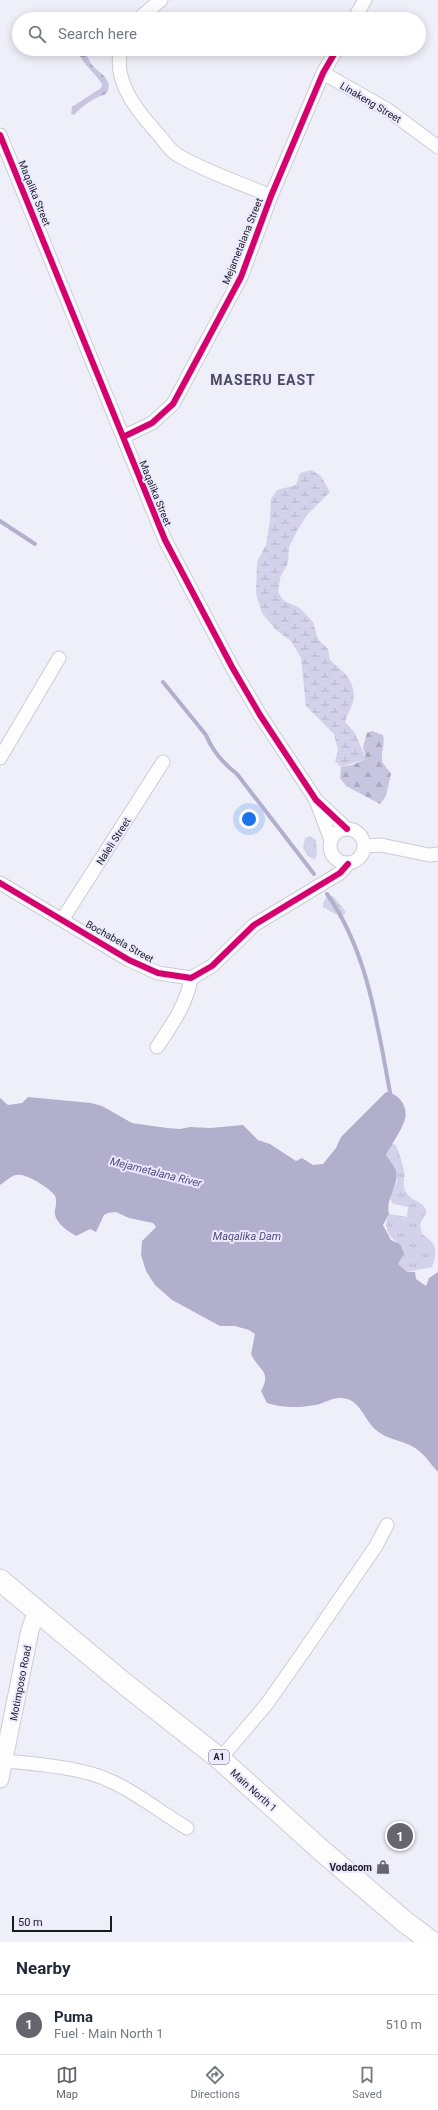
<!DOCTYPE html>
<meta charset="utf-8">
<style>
:root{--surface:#fff;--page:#f6f6f7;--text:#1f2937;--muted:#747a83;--line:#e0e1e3;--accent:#66656e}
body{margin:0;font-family:Roboto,sans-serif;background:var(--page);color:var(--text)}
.scale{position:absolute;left:12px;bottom:10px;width:100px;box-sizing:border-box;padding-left:4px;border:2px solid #1c1b22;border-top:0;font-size:11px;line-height:14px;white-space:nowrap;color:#1c1b22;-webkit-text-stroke:3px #ebeaff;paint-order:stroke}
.you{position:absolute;left:249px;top:819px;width:14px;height:14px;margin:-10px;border:3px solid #fff;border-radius:50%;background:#1a73e8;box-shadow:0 0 0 6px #1a73e833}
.badge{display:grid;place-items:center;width:26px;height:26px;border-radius:50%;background:var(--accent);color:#fff;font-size:13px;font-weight:700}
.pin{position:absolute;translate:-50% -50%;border:2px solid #fff;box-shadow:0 1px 4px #0006}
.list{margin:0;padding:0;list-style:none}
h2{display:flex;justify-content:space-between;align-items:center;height:52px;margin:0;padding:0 16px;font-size:17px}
h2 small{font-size:13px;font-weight:400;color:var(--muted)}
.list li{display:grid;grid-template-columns:26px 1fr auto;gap:12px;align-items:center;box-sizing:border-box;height:60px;padding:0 16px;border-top:1px solid var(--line)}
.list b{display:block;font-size:15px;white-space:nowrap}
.list p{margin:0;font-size:13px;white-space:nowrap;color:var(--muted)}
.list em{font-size:13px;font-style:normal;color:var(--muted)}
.icon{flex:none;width:22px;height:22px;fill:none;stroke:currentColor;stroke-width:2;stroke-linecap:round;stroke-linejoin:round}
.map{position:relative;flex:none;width:438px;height:1942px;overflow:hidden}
.search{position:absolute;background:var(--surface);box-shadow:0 2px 10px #0003;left:12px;right:12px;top:12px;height:44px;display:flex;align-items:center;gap:10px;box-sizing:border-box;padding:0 14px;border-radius:22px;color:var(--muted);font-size:15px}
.sheet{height:112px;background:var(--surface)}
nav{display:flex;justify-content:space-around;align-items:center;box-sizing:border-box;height:56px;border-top:1px solid var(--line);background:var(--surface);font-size:11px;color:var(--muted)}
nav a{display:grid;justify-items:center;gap:2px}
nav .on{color:var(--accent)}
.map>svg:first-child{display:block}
.grass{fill:url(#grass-tufts)}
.forest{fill:url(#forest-firs)}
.wetland{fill:url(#wetland-marsh)}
.water{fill:#b2afcd}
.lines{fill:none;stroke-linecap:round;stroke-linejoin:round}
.stream{stroke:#b2afcd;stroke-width:4}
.minor-casing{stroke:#ccccd5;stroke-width:15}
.tertiary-casing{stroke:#ccccd5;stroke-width:19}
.primary-casing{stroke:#ccccd5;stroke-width:23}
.minor{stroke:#fdfdfe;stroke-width:13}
.tertiary{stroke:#fdfdfe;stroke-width:17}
.primary{stroke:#fdfdfe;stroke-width:21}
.cycleway-casing{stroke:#ebeaff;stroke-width:8}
.cycleway{stroke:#d6006c;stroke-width:6}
.labels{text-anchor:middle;stroke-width:4;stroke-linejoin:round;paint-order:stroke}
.shield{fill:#ebeaff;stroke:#5a5964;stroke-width:1}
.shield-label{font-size:9px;font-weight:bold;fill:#1c1b22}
.street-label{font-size:10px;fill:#1c1b22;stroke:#ebeaff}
.poi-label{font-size:10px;font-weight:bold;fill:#1c1b22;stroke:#ebeaff;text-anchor:end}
.water-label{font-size:11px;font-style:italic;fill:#52497e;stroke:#ebeaff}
.district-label{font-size:14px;font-weight:bold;letter-spacing:1px;fill:#4c4a5b;stroke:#ebeaff}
</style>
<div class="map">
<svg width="438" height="1942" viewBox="0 0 438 1942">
<defs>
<pattern id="grass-tufts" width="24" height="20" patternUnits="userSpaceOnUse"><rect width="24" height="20" fill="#d4d2eb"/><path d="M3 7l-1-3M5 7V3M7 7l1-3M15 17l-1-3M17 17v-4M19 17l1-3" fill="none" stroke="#b5b4c9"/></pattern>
<pattern id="forest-firs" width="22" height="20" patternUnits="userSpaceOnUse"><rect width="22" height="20" fill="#c7c5df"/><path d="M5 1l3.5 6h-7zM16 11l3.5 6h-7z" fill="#aaa9bf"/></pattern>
<pattern id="wetland-marsh" width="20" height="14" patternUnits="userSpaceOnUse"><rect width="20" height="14" fill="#d4d2eb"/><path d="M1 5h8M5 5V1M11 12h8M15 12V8" fill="none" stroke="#b5b4c9"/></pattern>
</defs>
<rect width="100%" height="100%" fill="#efeffa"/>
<!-- grass -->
<path class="grass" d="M310 836 316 840 317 853 315 860 308 856 303 848 305 838Z
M333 896 346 912 344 915 335 914 323 907V903L326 898Z
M392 1144 396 1145C399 1153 402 1162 404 1170 406 1178 400 1186 408 1195 415 1202 421 1200 427 1211L420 1224 422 1234C437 1244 438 1250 432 1267L407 1272 398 1265 400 1244C389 1238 382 1227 389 1214L407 1217 408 1207 393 1204 390 1198 397 1181 386 1155Z"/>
<!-- forest -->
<path class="forest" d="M78 49C89 52 87 61 95 68 103 75 114 82 106 94 95 97 82 106 74 115L71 114 72 107 101 88 102 84C95 72 80 63 78 49Z
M372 731 383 735C386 744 379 755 383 763 385 767 389 770 391 774L386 796 380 804 346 786 340 778 341 767 352 765 366 759 363 747 367 733Z"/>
<!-- wetland -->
<path class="wetland" d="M311 470 321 476 330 492 307 515 297 531 289 547 288 563 280 578 278 592 284 601 300 608 313 622 318 639 328 649 330 660C344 672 357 682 353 702 351 708 347 715 345 722L355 733 366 759 341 767 335 761 338 750 334 734 306 706 301 658 291 641 276 630 262 613 256 593 257 562 266 545 270 520 271 499 277 490 296 485 300 473Z"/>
<!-- water -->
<path class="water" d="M386 1092C399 1093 410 1108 404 1122 401 1131 391 1145 386 1155 389 1160 394 1165 396 1171 399 1187 385 1199 389 1214L383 1225 391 1240 400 1244 404 1253 398 1264 407 1272H415L416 1279 426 1286 429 1278 438 1272V1472C430 1464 425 1454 415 1448 403 1440 387 1440 376 1430 363 1419 360 1397 339 1398 331 1398 323 1404 315 1405 300 1408 281 1408 267 1403L261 1391C272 1371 259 1371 251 1354L255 1334 249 1330 235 1326H220L172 1300 155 1285 146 1271 141 1255 142 1241 156 1227 153 1223 129 1218 116 1212 108 1213 104 1215 96 1232 90 1229 76 1236C69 1232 57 1224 55 1215 54 1209 58 1203 55 1196 51 1188 24 1172 16 1175 11 1176 5 1182 0 1185V1098L8 1105 22 1103 28 1097 91 1103 102 1106 132 1123 167 1128 180 1129 190 1127 210 1128 243 1125 258 1140 270 1144 296 1161 302 1158 313 1165 323 1164 336 1148 341 1137Z"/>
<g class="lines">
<!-- stream -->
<path class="stream" d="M0 521 35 544
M163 682 206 735C212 750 224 764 237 774L314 874
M327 894C368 952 377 1024 390 1092L388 1098"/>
<defs>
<path id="minor" d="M138 19 161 0
M354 19 365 0
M121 49C112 82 139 113 159 135 165 143 172 153 181 157 209 173 241 183 271 196
M323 73 388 110 438 147
M0 135 165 540 232 667 260 715 316 800 347 829
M123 437 152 423 173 404 241 277 271 196 323 73 337 49
M0 758 59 658
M317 803 331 840
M330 846a17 17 0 1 1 34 0a17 17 0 1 1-34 0Z
M364 846 381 845 429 855 438 854
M0 883 129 960 158 973 191 978 212 966 254 925 340 873 348 864
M62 920 163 762
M157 1047C171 1026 187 1004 191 978
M220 1759 266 1705 304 1651 376 1546 387 1525
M3 1761C31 1763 81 1768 106 1779 135 1791 160 1812 187 1828"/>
<path id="tertiary" d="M0 1779 30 1630 37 1611"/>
<path id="primary" d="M0 1580 126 1685 220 1759 321 1850 405 1922 432 1942"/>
</defs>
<!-- minor casing -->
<use href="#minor" class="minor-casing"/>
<!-- tertiary casing -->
<use href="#tertiary" class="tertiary-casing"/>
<!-- primary casing -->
<use href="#primary" class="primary-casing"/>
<!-- minor -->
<use href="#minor" class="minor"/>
<!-- tertiary -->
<use href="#tertiary" class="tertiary"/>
<!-- primary -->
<use href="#primary" class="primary"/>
<defs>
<path id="cycleway" d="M0 135 165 540 232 667 260 715 316 800 347 829
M123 437 152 423 173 404 241 277 271 196 323 73 337 49
M0 883 129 960 158 973 191 978 212 966 254 925 340 873 348 864"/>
</defs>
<!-- cycleway casing -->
<use href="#cycleway" class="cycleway-casing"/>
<!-- cycleway -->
<use href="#cycleway" class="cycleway"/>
</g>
<!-- icons -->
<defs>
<symbol id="shop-bare" viewBox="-9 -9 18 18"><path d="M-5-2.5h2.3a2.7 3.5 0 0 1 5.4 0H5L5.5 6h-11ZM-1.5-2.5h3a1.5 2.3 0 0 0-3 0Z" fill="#66656e" stroke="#ebeaff" stroke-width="2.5" paint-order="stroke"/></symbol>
</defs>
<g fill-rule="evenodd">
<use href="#shop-bare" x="373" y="1857" width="20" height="20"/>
</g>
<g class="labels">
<!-- shield labels -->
<rect class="shield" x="209" y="1750" width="20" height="14" rx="3"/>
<g class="shield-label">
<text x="219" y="1760">A1</text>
</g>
<!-- street labels -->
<g class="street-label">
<text transform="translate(371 102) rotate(31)" y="4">Linakeng Street</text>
<text transform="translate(35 193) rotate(68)" y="4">Maqalika Street</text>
<text transform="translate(242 241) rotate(-68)" y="4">Mejametalana Street</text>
<text transform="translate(156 493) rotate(68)" y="4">Maqalika Street</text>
<text transform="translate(113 841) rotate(-57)" y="4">Naleli Street</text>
<text transform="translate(120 941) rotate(29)" y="4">Bochabela Street</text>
<text transform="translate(20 1683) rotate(-79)" y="4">Motimposo Road</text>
<text transform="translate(254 1790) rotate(42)" y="4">Main North 1</text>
</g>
<!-- poi labels -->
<g class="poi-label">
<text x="372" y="1871">Vodacom</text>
</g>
<!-- water labels -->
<g class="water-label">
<text transform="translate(156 1172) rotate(14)" y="4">Mejametalana River</text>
<text x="247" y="1240">Maqalika Dam</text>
</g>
<!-- district labels -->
<g class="district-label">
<text x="263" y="385">MASERU EAST</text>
</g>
</g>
</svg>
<div class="scale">50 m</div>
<div class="you"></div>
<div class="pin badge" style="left:400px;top:1836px">1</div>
<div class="search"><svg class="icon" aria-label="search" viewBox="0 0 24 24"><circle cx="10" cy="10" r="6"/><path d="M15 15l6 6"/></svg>Search here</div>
</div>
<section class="sheet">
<h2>Nearby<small></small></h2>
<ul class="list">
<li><span class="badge">1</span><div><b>Puma</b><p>Fuel · Main North 1</p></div><em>510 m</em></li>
</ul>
</section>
<nav>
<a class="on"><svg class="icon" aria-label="map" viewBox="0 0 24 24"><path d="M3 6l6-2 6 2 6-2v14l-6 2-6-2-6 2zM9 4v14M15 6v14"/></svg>Map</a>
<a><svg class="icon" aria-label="directions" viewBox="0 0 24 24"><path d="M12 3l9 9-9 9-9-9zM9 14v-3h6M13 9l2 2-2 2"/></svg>Directions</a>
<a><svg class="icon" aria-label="saved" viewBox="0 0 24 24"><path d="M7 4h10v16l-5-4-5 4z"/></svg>Saved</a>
</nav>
